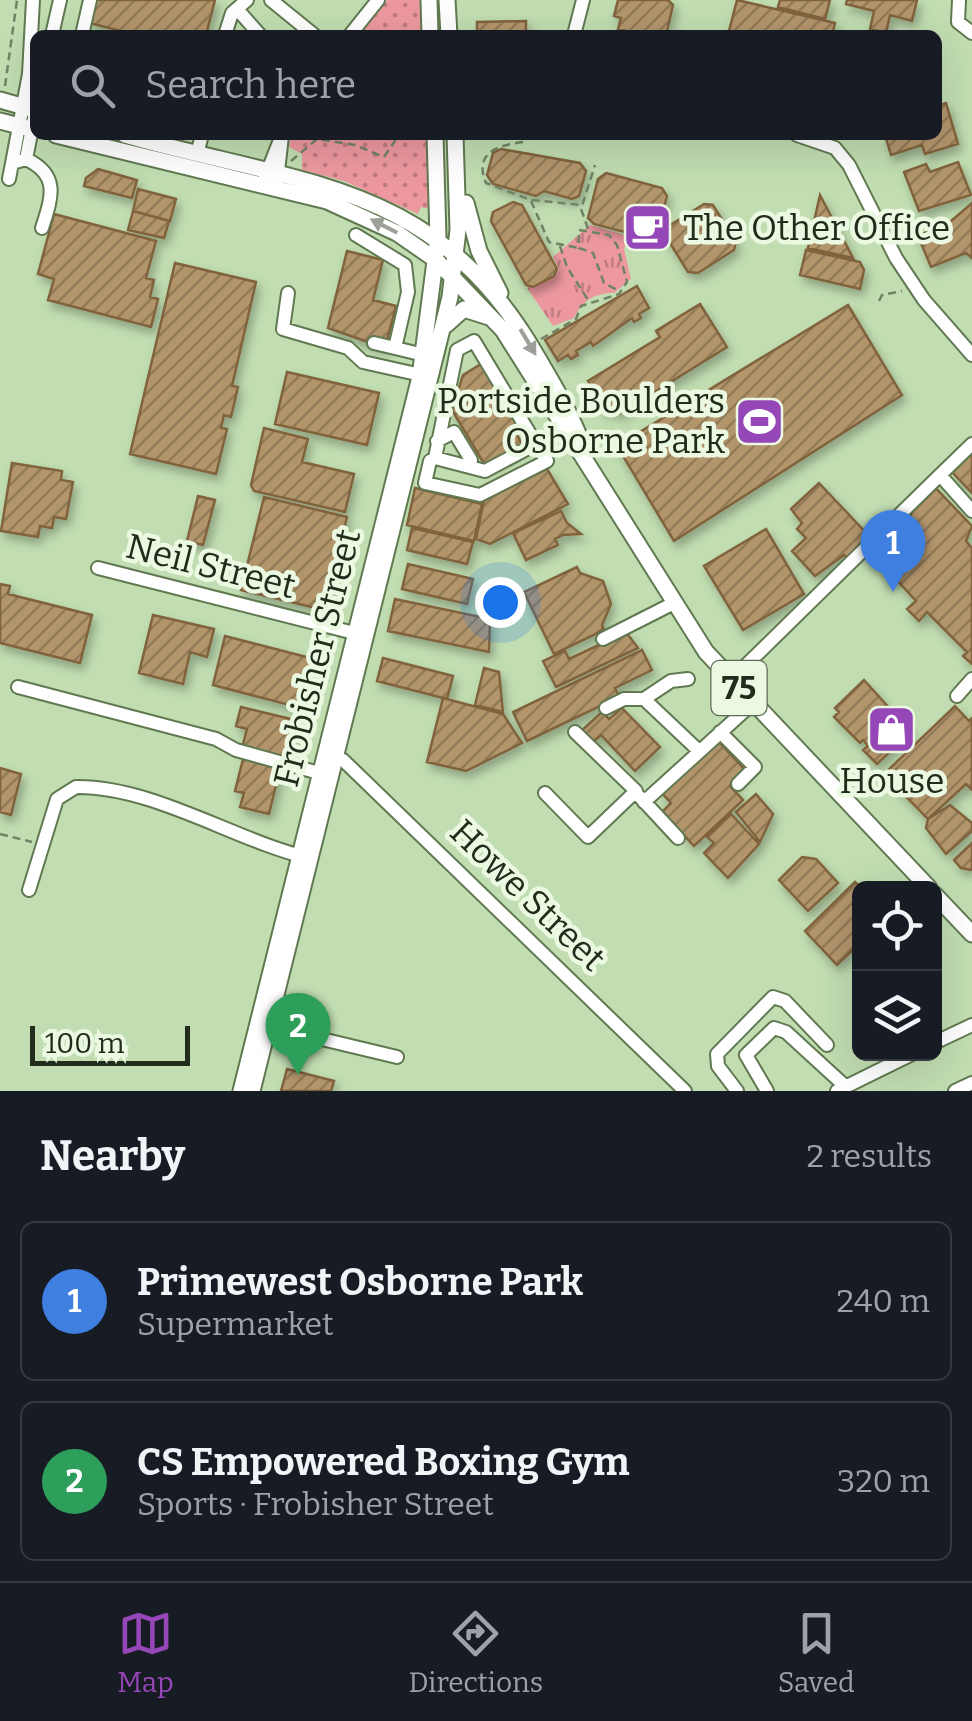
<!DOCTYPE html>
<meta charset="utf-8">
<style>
:root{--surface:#171b24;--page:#242831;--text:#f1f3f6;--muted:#9ea1a6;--line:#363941;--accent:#9546b7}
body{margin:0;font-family:Bitter,serif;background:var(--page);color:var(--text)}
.controls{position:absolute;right:30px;bottom:30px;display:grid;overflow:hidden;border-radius:15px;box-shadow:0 10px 40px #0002}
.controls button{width:90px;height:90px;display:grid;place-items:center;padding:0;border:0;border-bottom:2px solid var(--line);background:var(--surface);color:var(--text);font:50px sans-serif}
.scale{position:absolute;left:30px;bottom:25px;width:160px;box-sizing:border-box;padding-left:10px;border:5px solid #222c1c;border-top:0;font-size:28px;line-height:35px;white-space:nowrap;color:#222c1c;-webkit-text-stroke:8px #ebf9e3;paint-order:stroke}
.you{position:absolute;left:500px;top:602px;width:35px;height:35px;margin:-25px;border:8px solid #fff;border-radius:50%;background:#1a73e8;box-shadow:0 0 0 15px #1a73e833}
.badge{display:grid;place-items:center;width:65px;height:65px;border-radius:50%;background:var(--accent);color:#fff;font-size:32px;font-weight:700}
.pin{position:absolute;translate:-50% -82px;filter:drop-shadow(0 2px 5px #0008)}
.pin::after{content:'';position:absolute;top:52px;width:35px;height:30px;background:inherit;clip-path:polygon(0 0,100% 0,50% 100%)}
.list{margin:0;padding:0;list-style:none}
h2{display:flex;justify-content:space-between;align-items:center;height:130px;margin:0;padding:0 40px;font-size:42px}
h2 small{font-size:32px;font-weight:400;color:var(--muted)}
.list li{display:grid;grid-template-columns:65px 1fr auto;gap:30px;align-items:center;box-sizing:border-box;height:160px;margin:0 20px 20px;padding:0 20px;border:2px solid var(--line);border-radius:15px}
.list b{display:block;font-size:38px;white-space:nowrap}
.list p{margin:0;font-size:32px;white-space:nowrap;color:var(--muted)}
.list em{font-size:32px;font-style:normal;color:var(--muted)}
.icon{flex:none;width:55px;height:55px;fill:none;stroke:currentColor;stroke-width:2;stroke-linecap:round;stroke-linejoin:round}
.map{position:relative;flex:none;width:972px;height:1091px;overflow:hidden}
.search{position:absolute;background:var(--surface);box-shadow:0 10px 40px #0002;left:30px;right:30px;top:30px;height:110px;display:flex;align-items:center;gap:25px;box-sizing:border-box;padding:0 35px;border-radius:15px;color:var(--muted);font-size:38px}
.sheet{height:490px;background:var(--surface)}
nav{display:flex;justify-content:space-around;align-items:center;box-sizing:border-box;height:140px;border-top:2px solid var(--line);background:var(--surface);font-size:28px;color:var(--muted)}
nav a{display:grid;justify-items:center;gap:5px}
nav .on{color:var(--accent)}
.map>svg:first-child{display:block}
.grass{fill:url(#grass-tufts)}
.park{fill:url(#park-dots)}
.building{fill:url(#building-hatch);stroke:#80633c;stroke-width:2.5;filter:url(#shadow)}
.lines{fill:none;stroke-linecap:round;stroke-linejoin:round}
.minor-casing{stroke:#607951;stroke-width:16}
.major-casing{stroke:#607951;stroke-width:19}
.path{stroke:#708365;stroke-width:2.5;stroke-dasharray:8 5;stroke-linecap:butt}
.minor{stroke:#fff;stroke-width:12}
.major{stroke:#fff;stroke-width:15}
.oneway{fill:#9ca099}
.labels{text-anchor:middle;stroke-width:9;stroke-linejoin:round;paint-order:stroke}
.shield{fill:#ebf9e3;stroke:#5e6a58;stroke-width:2.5}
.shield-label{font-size:32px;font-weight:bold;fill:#222c1c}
.poi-label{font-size:35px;fill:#222c1c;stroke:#ebf9e3;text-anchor:start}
.street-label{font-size:35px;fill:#222c1c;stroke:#ebf9e3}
</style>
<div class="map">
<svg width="972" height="1091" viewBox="0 0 972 1091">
<defs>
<pattern id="grass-tufts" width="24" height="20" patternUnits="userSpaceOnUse" patternTransform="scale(2.5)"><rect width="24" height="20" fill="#ed989f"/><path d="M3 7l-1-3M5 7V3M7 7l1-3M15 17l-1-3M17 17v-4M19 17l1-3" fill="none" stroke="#c07c81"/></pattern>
<pattern id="park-dots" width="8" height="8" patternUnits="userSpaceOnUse" patternTransform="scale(2.5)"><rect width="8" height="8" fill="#ed989f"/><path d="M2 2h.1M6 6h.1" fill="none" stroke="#c07c81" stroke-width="1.8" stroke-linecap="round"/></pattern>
<pattern id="building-hatch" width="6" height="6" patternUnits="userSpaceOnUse" patternTransform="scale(2.5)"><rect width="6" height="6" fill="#b3956c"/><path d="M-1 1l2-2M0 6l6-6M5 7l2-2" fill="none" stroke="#917a58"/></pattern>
<filter id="shadow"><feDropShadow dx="3.5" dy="6" stdDeviation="5" flood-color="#0004"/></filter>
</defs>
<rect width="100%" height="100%" fill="#c1ddb1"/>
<!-- grass -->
<path class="grass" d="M590 225 631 237 624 249 631 279 614 293C595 293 583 300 574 318L553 326 527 288 555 277 559 269 553 257Z"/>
<!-- park -->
<path class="park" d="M387 0H422L424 35H358Z
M291 135H428L431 209 421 207 418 214 344 181 302 170V154L289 147Z"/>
<!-- building -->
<path class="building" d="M94 0H215L206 35H138L89 23Z
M618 0H668L673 5 667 31 642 35 618 29 621 18 614 16Z
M737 0 835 23 832 35H728Z
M780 0H830L825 19 778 7Z
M847 0H917L912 21 890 15 886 33 870 29 874 11 846 4Z
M526 21V35H477V22Z
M946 103 958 144 925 154 922 145 891 155 885 135H937V106Z
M501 149 580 163 586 171 579 196 572 199 544 191 536 196 493 184 487 175 493 153Z
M958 162 971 195 919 211 904 172 926 164 930 172Z
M98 169 137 180 132 198 84 186 86 178Z
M606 173 662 188 667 196 657 234 651 239 594 224 588 218 598 179Z
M138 189 176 199 170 221 133 211Z
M820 195 853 258 808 248Z
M513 202 522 205 557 269 554 276 533 287 526 285 491 221 493 212Z
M972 203V258L966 253 931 267 918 236 950 222Z
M704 204 713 205 736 242 734 250 698 273 688 272 665 235 667 227Z
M133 211 169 221 164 238 128 230Z
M54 214 156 241 146 278 154 280 150 297 158 299 151 327 48 300 54 279 38 274Z
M806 250 860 262 864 270 860 289 800 275Z
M347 251 383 260 373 300 396 306 385 348 328 328Z
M175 263 256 282 232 386 238 387 231 417 224 415 221 428 227 429 216 474 130 454Z
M637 286 649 308 639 314 641 318 634 322 632 318 593 346 591 342 576 351 578 355 571 359 568 355 558 361 545 340Z
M700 304 727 347 619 414 615 407 607 412 588 381 660 337 656 331Z
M848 305 902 395 674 541 617 446Z
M481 364 518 422 512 426 523 446 486 467 452 410 463 375Z
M287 372 379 393 367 445 275 424Z
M264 428 308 439 302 462 354 474 345 512 254 491 251 485Z
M972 453V493L952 472Z
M12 463 62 471 61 480 73 482 66 519 54 517 52 528 40 526 38 537 1 531Z
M547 469 568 504 490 544 476 539 484 500Z
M928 480 972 526 966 541 972 548V664L963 656 967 652 927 612 919 621 907 609 916 601 872 553 911 515 902 506Z
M819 483 870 537 847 558 844 555 815 576 792 551 806 538 797 529 802 523 791 509Z
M415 488 482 504 474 541 407 525Z
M198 496 215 500 203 545 187 541Z
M264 497 347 517 324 610 241 590Z
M561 511 567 523 581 534 563 535 555 539 558 545 526 560 513 533Z
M412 528 473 542 467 564 407 550Z
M766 529 804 594 743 630 704 566Z
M408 564 473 579 467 604 402 589Z
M577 567 580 573 603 581 611 604 602 625 604 630 554 654 524 592Z
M0 584 10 586 8 594 92 615 80 663 0 643Z
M395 599 490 619 489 652 388 631Z
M153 615 214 629 207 657 190 652 183 684 139 673Z
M626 632 638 648 556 687 543 661 565 651 569 659Z
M225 636 318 660 305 709 213 685Z
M642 650 652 670 615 688 619 697 527 741 513 712Z
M383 658 453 676 447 699 377 681Z
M484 668 499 672 503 712 475 705Z
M864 680 911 732 877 764 863 750 868 746 863 740 860 743 834 717 839 712 835 708Z
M443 698 503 714 522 743 466 771 427 762Z
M955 706 969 721 972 718V790L966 784 928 819 884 774Z
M241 707 295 720 285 758 242 748 247 729 236 726Z
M622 708 660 747 635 771 601 735 592 743 581 731 602 712 609 719Z
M716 739 746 771 730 786 743 800 694 846 662 812 671 803 660 791Z
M243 759 280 769 269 814 240 807 244 793 235 791Z
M0 768 21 774 11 815 0 812Z
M756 794 773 814 760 842 736 812Z
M950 805 972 823V831L946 854 926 828 928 819Z
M731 814 759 844 728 878 704 853 714 843 707 837Z
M972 843V870L961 868 954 860Z
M802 857 816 859 838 883 808 911 779 880Z
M855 882 862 888 860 943 837 965 805 931Z
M287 1069 334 1081 331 1091H281Z"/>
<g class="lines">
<defs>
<path id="minor" d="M271 0 314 35
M959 0 958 22 972 33
M237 9 260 35
M52 35 60 0
M82 35 90 0
M225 35 232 13 247 0
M350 35 378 0
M574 35 583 0
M797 135 835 148 849 165 896 258 924 300 972 355
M197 154 202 135
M26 159 35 113
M12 163 26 159C60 175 52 197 42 228
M265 178 282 135
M9 179 29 74 33 0
M277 180 282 136
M356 235 405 265 408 292 395 348 424 355
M288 293 283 329 348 348 363 362 421 375
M474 341 536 444 485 471 435 458 457 350Z
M374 343 395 348
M437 441 454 432 471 460 470 467
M972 444 940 475 972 511
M435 458 430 461 425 483 480 495 547 461 536 444 562 427
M98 568 362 635
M603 639 674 603
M688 679 671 681 644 699 699 751
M731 680 940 475
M18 687 216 739 236 750 319 773
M957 696 972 679
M606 708 624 699H644
M720 732 755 767 738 784
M331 755 343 760 685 1091
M545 793 588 837 636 791 575 732
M640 797 678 838
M644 802 753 703
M29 890 57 799 76 787C153 786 236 841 309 858
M259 1024 397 1057
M934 1043 972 1025
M737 1091 718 1066 717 1054 773 997 785 1001 827 1045
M767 1091 746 1055 774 1028 786 1032 846 1087
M837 1091 912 1054
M955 1091 972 1083"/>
<path id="major" d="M429 0 430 35
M447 0 449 35
M0 100 35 110
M0 121 35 130
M56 135 327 201 397 233 436 260 503 330 706 652 929 888
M125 135C304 186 437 180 539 360 556 389 573 418 584 449
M466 203 479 251 500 293
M446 325 464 309 489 317
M934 894 972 934
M241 1091 420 377 438 238 435 135
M252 1091 450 297 458 230 455 135"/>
</defs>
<!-- minor casing -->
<use href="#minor" class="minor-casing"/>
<!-- major casing -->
<use href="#major" class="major-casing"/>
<!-- path -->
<path class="path" d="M5 86 17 0
M523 142C499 145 473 152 486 183L531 200 582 205
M291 161 317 139 355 145 384 157 399 135
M531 201 549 242 579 248
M588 229 581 209 595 165
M560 246 567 267 588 300
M879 301 882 295 902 291
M541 339 576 319 581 306 619 294 627 282 617 245 609 235 579 230V248L593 253 604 283 621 292
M0 834 32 842"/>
<!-- minor -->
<use href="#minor" class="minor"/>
<!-- major -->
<use href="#major" class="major"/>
</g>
<!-- one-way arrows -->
<defs><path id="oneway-solid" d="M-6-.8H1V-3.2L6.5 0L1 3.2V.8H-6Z" transform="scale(2.5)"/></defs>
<g class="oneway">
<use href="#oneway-solid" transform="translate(384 226) rotate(-153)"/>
<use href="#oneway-solid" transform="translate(528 342) rotate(59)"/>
</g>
<!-- icons -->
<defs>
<symbol id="cafe-square" viewBox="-11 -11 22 22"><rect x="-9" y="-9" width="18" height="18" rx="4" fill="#9546b7" stroke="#ebf9e3"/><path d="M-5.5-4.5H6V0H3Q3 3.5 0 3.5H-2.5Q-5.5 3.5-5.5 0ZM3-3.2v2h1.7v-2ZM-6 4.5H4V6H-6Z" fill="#fff"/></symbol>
<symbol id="stadium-square" viewBox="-11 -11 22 22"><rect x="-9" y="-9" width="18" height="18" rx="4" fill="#9546b7" stroke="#ebf9e3"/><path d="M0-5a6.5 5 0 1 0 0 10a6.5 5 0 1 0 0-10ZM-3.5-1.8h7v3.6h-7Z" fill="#fff"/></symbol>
<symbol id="shop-square" viewBox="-11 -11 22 22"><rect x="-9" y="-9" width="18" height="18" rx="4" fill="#9546b7" stroke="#ebf9e3"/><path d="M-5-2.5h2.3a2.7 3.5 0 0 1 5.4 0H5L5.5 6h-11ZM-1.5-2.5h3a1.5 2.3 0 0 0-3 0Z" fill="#fff"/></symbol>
</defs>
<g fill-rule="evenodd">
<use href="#cafe-square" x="620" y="200" width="55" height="55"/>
<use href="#stadium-square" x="732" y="394" width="55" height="55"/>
<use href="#shop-square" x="864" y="702" width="55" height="55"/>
</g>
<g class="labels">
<!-- shield labels -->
<rect class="shield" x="711.5" y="661" width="55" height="54" rx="8"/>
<g class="shield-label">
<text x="739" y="699">75</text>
</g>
<!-- poi labels -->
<g class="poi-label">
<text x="683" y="240">The Other Office</text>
<text x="725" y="413" text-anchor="end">Portside Boulders<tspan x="725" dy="40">Osborne Park</tspan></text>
<text x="892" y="793" text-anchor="middle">House</text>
</g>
<!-- street labels -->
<g class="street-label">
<text transform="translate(211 566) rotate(14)" y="12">Neil Street</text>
<text transform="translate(317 658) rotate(-76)" y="12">Frobisher Street</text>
<text transform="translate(528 895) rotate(44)" y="12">Howe Street</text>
</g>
</g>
</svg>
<div class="controls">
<button><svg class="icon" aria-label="locate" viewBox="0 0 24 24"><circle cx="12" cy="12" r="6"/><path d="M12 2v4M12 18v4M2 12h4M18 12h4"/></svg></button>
<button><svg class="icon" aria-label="layers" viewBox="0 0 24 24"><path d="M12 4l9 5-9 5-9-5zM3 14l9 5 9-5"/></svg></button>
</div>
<div class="scale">100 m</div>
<div class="you"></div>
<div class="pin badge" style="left:893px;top:592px;background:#3f7fe0">1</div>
<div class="pin badge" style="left:298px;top:1075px;background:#2e9e5b">2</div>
<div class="search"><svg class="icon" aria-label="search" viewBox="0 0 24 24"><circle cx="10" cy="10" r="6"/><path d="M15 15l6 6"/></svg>Search here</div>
</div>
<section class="sheet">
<h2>Nearby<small>2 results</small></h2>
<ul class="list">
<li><span class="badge" style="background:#3f7fe0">1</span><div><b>Primewest Osborne Park</b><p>Supermarket</p></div><em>240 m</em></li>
<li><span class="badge" style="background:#2e9e5b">2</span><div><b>CS Empowered Boxing Gym</b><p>Sports · Frobisher Street</p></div><em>320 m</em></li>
</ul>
</section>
<nav>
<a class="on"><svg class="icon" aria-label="map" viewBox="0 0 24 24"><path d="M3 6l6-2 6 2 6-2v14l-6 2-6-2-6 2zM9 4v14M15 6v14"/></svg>Map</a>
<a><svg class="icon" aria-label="directions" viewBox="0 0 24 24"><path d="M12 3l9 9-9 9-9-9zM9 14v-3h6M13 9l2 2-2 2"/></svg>Directions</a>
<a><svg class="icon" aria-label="saved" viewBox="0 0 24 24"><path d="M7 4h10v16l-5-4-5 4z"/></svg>Saved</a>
</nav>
